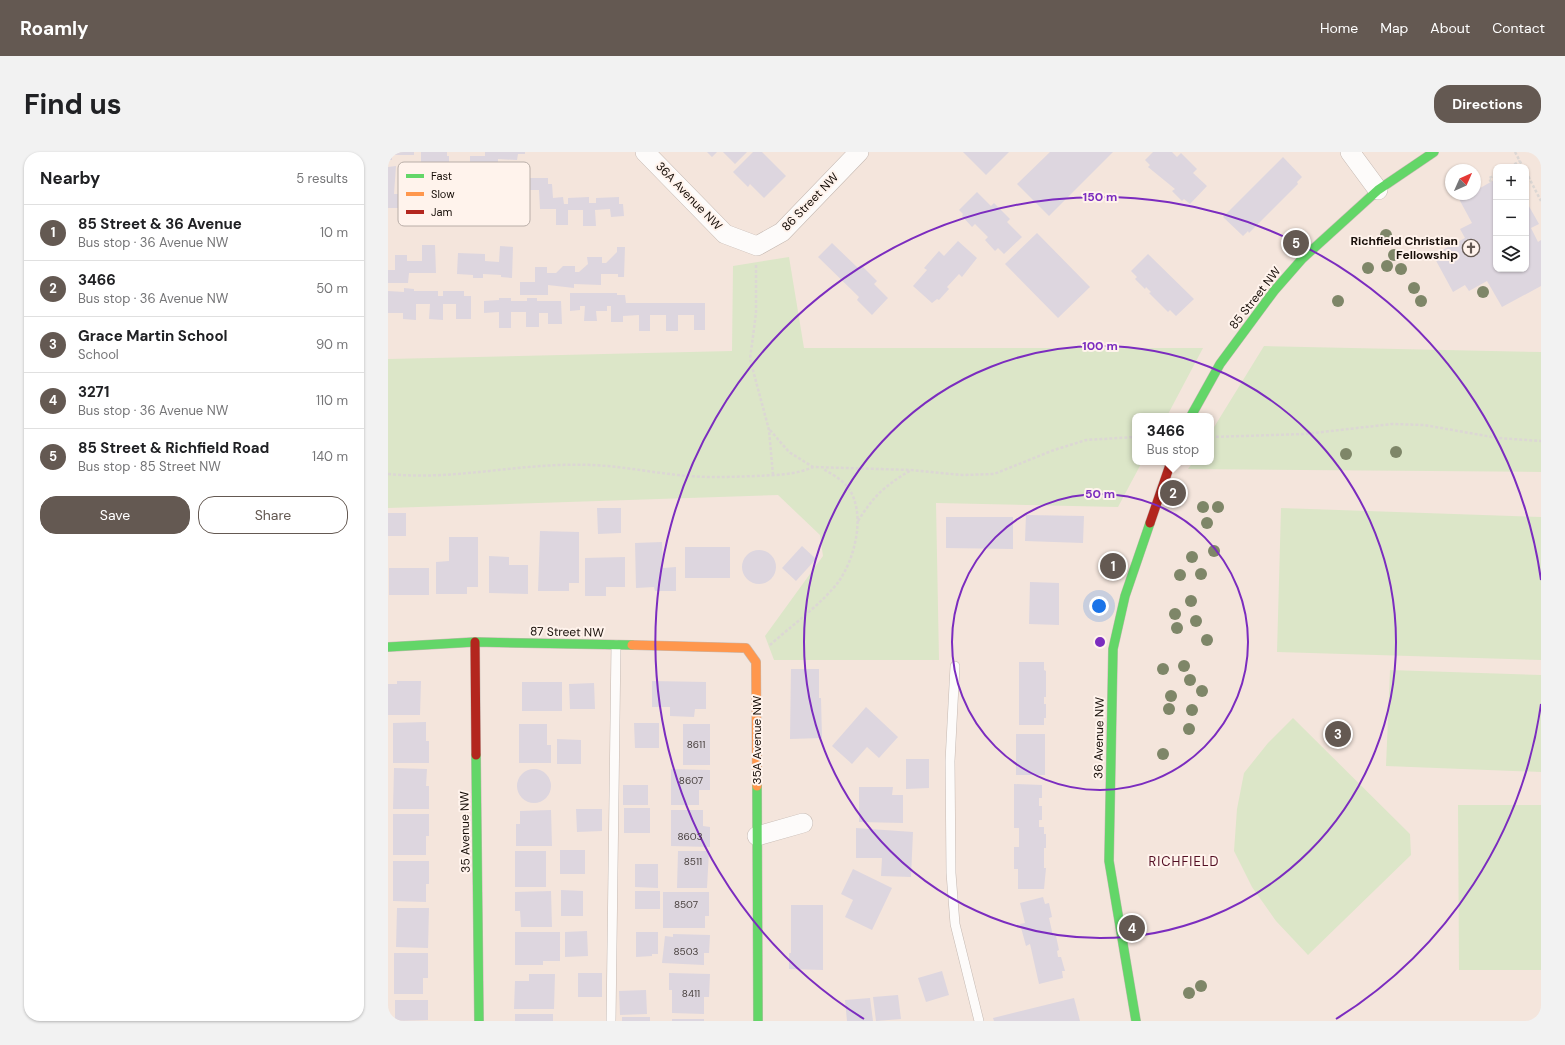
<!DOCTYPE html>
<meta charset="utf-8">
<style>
:root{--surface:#fff;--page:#f2f2f2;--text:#202124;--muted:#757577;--line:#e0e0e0;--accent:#645952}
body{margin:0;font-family:"DM Sans",sans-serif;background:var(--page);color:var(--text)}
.controls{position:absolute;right:12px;top:12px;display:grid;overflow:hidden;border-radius:8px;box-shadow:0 1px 3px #0004}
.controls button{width:36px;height:36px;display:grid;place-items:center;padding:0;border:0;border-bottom:1px solid var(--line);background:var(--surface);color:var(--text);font:20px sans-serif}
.compass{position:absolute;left:1057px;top:12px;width:36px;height:36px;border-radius:50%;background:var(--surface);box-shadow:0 1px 3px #0004;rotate:45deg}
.you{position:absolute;left:711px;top:454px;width:14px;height:14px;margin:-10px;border:3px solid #fff;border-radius:50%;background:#1a73e8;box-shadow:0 0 0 6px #1a73e833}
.badge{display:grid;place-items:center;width:26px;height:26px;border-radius:50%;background:var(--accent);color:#fff;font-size:13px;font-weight:700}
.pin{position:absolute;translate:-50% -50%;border:2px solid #fff;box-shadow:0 1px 4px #0006}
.popup{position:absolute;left:744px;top:261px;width:82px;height:52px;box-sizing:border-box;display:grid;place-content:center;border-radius:8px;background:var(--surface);filter:drop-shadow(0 1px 3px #0005);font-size:13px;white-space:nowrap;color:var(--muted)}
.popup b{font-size:15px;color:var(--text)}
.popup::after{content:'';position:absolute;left:50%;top:100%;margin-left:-8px;border:8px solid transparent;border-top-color:var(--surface)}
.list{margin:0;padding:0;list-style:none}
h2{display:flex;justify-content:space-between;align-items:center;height:52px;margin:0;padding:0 16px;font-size:17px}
h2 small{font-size:13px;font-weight:400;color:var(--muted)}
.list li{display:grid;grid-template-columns:26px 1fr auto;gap:12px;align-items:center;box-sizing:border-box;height:56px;padding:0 16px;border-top:1px solid var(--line)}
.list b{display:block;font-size:15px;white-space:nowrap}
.list p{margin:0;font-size:13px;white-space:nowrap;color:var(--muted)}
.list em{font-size:13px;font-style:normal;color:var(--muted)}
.actions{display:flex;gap:8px;padding:12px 16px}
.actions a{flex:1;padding:9px 0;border:1px solid var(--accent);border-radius:16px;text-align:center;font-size:14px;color:var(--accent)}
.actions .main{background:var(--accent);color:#fff}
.icon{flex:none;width:22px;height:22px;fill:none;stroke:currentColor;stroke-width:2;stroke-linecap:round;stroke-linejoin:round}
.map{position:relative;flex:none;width:1153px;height:869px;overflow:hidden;border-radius:16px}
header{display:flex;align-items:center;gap:24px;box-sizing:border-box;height:56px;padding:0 20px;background:var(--accent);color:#fff}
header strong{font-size:19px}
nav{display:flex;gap:22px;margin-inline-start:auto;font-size:14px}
.intro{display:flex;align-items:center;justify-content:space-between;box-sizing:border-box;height:96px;padding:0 24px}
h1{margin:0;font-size:28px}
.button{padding:10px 18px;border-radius:16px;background:var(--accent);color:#fff;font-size:14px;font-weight:700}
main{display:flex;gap:24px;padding:0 24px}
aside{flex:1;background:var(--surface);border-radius:16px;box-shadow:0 1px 3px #0004}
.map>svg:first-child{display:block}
.green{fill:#dce6c8}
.building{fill:#ddd6df}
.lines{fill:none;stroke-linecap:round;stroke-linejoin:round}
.lane-casing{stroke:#c5b9b2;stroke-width:10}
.street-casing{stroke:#c5b9b2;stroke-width:20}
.fast-casing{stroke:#c5b9b2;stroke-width:10}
.slow-casing{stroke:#c5b9b2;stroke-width:10}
.jam-casing{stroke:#c5b9b2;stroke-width:10}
.path{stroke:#dcd7d4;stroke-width:2.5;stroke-dasharray:3 2;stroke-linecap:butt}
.lane{stroke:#fdfbfa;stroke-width:9}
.street{stroke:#fdfbfa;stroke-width:19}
.fast{stroke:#63d668;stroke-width:9}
.slow{stroke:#ff974d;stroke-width:9}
.jam{stroke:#b3261e;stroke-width:9}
.tree{fill:#7e8668}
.ring{fill:none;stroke:#7b2cbf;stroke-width:2}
.labels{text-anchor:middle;stroke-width:4;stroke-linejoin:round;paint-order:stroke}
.number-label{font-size:10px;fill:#48403e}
.street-label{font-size:12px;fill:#170e08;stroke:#fff3ec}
.poi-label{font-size:12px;font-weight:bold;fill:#170e08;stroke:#fff3ec;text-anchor:end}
.neighbourhood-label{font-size:13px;letter-spacing:1px;fill:#530e23;stroke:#fff3ec}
.key{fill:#fff3ec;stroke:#b9aea8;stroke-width:1}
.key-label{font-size:11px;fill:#170e08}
.centre{fill:#7b2cbf;stroke:#fff3ec;stroke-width:2}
.ring-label{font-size:12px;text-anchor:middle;font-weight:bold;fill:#7b2cbf;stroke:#fff3ec;stroke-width:4;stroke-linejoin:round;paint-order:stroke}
</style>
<header>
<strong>Roamly</strong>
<nav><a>Home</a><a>Map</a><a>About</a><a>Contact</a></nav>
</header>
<div class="intro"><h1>Find us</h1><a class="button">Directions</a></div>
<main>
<aside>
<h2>Nearby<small>5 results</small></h2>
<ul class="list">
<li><span class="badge">1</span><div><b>85 Street &amp; 36 Avenue</b><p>Bus stop · 36 Avenue NW</p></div><em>10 m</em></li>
<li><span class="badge">2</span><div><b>3466</b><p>Bus stop · 36 Avenue NW</p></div><em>50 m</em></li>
<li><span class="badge">3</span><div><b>Grace Martin School</b><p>School</p></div><em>90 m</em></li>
<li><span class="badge">4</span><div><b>3271</b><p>Bus stop · 36 Avenue NW</p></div><em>110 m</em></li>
<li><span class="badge">5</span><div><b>85 Street &amp; Richfield Road</b><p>Bus stop · 85 Street NW</p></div><em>140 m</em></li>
</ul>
<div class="actions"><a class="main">Save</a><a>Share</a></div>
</aside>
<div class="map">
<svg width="1153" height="869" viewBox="0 0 1153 869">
<rect width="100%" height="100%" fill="#f4e5dc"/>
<!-- green -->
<path class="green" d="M401 105 416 196H815L779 264H747V310H754L730 355 548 351 551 508H386L377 484 435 404 432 383 390 343 0 356V207L344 199 345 114Z
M876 194 1153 200V320L800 317 805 310H823V280Z
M893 356 1153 365V508L889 500Z
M1002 518 1153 523V620L998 614Z
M905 566 1022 682 1023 703 920 803 888 769 864 735 846 699 849 657 856 621 880 591Z
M1070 653H1153V818H1071Z"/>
<!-- building -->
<path class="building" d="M0 0H26V3H4V8H0Z
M33 0H59V4H61V23H33Z
M97 0H137V2H130L129 8 110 7V17H82V4H97Z
M319 0H329L324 5Z
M335 0H359L347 12Z
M365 0H374L398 24 376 46 362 32 360 35 345 20Z
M575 0H621L598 23Z
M662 0H725L661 64 629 32Z
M765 0H784L789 5 793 1 809 17 805 21 819 34 802 52 796 47 794 49 784 39 787 37 760 15 762 13 757 8Z
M895 5 914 25 909 30 910 32 861 81 860 79 855 84 835 65Z
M8 14 6 42H12V39H23V33L51 30V33H75V42H72L73 70 48 71 47 60H37V45H23L24 69 10 70V56H0V15Z
M98 23H107V26L131 25V30H137L136 26H160V32H164L165 46 175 45 176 52H180V46L201 45V51H208V46L231 45V52H235L236 64 223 65 222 57 207 58 208 74H195V58H180V73H168V57H152L151 38H137V54H123V38H110V53H97L98 38H82V25H98Z
M1108 27V117H1138V49L1151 72 1143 76 1150 90 1153 88V134L1114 155 1099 129 1081 139 1077 133 1065 140 1045 103 1077 86 1072 77 1084 71 1071 47 1081 42H1087V39Z
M589 40 603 54 606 51 622 67 619 70 634 85 616 102 610 96 607 99 597 88 600 85 587 72 584 75 574 64 575 62 571 58Z
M649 81 702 135 670 166 617 112Z
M570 89 589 106 574 125 571 122 559 135 561 137 551 148 549 147 544 151 525 134 539 118 536 116 551 99 556 104Z
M444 91 470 116 473 113 489 129 486 132 500 146 484 163 469 148 471 145 430 105Z
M34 93H47L48 121H21L20 131H0V118H7V103H19V109H34Z
M112 94 125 95 124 126 113 125V123L95 122V126H85V123L69 122 70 101 97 102V109L111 110Z
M229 95H237L236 125H230V122H213V133L186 132V136L160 133V143H132V130H147V115H159V121H168L175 114H187V120H191L200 112 199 105H214V111H218L229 100Z
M760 102 806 147 788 164 782 158 780 160 761 141 763 140 758 135 757 137 747 127 749 125 743 119Z
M16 136 26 137V139H50V144H55V139H76V144H83V167H68V152H55V168L41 167 42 152H28V168L15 167V161H0V139L16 140Z
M182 141H229V143H237L238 151H317V178H306V163H290V179H278V163H262V179H251V163L235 164V170H223V154H219V159H208L209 169H196L197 154H192V158L182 159Z
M111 146H123V149H139V146H149V149H173L174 172H160V161H151V175H138V160H123V176H111V160L96 161V149L111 148Z
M209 356H233V381L210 382Z
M0 361H18V384H0Z
M638 363 696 364 695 391 637 389Z
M558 365H625V397L558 396Z
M152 379 191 380V431H181V439H150Z
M61 385H90V435H79V442H48V410L61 409Z
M274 390 275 416 288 415V439H267L266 435 248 436 247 391Z
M414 394 428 407 408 429 394 416Z
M297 395H342V426H297Z
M354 415a17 17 0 1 1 34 0a17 17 0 1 1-34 0Z
M101 404 121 405V413H140V442L101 441Z
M237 405V435H218V444H197V406Z
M1 416H41V443H1Z
M642 430 671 431V473L641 472Z
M631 510H656V518L658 519V545H656V552H658V566H656V573H631Z
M403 517H431V546H433L434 586 402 587Z
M9 529H33L32 563H0V532H9Z
M264 529 318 530V557H307L306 565 282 564V555H264Z
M134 530H174V559H134Z
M206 531 207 557H182L181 532Z
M478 555 510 585 491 606 479 595 464 612 444 594Z
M38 570V589H41V611H5V571Z
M246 571H271V596H247Z
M131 572H159V593H163V611H131Z
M295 572H322V613H295Z
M628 582H657V623H628Z
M169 587 193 588V612H169Z
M518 607H541V636L518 637Z
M6 616 39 617 38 634H41V657H5Z
M129 634a17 17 0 1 1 34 0a17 17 0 1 1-34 0Z
M283 617 322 618V638H311V653H283Z
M626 632 654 633V646H651V654H654V668H651V675H656V682H658V696H656V716H658L656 737H630V717H626V695H631V676H626Z
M235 633H260V653H235Z
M471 635H505L504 643H515V671L471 670Z
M236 656H262V681H236Z
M188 657H214V679L189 680Z
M163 658 164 694H128V672H132V659Z
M283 658H315V674L322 675V695L283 694Z
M5 662H41V684H38V703H5Z
M468 676 525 680 523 725 493 724 494 706H468Z
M172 698H197V722H172Z
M127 699H158V735H127Z
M290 699H321L319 736H289Z
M5 709H41V732H38V750L5 749Z
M247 712H270V736L247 735Z
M465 717 504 736 484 778 457 765 465 748 453 742Z
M173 738 195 739V764H173Z
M163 739 164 775H133L132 759H127V740Z
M247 739H272V757H247Z
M275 740H321V764H317V776H275Z
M655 745 657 752 661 751 664 765 661 766 665 784H668L671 798 669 799 670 805H673L677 819H674L675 826 651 832 642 792 638 794 632 772 637 771 632 751Z
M403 753H435V818L401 817V801H403Z
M9 756H41L40 796 8 795Z
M199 779 200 804 177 805V780Z
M127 780H172V809H155V813H127Z
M248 780H270V802H264V804L248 805Z
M285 782 322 783 321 801H316V813L274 811 277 784 285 785Z
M6 801H40V826H35V842H6Z
M554 819 561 843 538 850 530 826Z
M190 821H214V845H190Z
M281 821 322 822 321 845H316V862L284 861V838H281Z
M141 822H167L166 857H126L127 829H141Z
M258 838 259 862 232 863 231 839Z
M510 843 513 867 488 869 485 845Z
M482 846 485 869H459L457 848Z
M686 846 692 869H606L605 866Z
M7 848H40V868L7 869Z
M127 862H165V869H127Z
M234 865H262V869H234Z
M284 867H316V869H284Z"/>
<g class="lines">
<defs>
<path id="lane" d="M567 514 562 609 563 721 567 772 591 869
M223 869 228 493"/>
<path id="street" d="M257 0 337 82 369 94 394 80 471 0
M962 0 990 38
M369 684 415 671"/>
<path id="fast" d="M803 264 832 212 886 139 914 107 990 38 1046 0
M0 495 87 490 244 493
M88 603 91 869
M369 634 370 869
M748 869 721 709 725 497 737 444 762 371"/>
<path id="slow" d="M244 493 358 496 368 510 369 634"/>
<path id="jam" d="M762 371 783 310
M87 490 88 603"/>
</defs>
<!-- lane casing -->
<use href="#lane" class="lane-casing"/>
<!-- street casing -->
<use href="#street" class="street-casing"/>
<!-- fast casing -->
<use href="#fast" class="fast-casing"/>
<!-- slow casing -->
<use href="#slow" class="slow-casing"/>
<!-- jam casing -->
<use href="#jam" class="jam-casing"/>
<!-- path -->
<path class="path" d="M1127 0 1135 15
M1122 15 1132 9
M1138 20 1153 49
M1103 30 1101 26 1108 23
M368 113V161L362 207 381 278 385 323
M382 278 401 300 425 315
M823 285 917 282 1004 272 1036 273 1110 286 1153 289
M0 322C68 329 134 310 203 313 232 314 261 320 290 323 316 326 342 325 369 324 387 323 408 323 425 315L523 318 574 323 606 322 666 298 698 288 747 285
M470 369C487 342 497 334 523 318
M382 493C402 475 436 450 451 429 467 406 478 362 461 337 455 328 444 322 435 317"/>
<!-- lane -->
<use href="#lane" class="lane"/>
<!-- street -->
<use href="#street" class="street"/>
<!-- fast -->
<use href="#fast" class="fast"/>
<!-- slow -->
<use href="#slow" class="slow"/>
<!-- jam -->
<use href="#jam" class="jam"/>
</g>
<!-- trees -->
<g class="tree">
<circle cx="998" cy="83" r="6"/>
<circle cx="1006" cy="103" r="6"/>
<circle cx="999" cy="114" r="6"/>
<circle cx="980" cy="116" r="6"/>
<circle cx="1013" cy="117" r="6"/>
<circle cx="1026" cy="136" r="6"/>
<circle cx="1095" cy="140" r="6"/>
<circle cx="950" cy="149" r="6"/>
<circle cx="1033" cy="149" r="6"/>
<circle cx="1008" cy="300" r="6"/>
<circle cx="958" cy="302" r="6"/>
<circle cx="815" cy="355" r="6"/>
<circle cx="830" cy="355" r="6"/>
<circle cx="819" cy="371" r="6"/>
<circle cx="826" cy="399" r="6"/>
<circle cx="804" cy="405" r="6"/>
<circle cx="813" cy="422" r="6"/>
<circle cx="792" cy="423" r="6"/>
<circle cx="803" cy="449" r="6"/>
<circle cx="787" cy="462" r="6"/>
<circle cx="808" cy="469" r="6"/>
<circle cx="789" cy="476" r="6"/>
<circle cx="819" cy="488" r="6"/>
<circle cx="796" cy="514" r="6"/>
<circle cx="775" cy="517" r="6"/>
<circle cx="802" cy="528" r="6"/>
<circle cx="814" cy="539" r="6"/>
<circle cx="783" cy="544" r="6"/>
<circle cx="781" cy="557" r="6"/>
<circle cx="804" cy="558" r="6"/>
<circle cx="801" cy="577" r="6"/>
<circle cx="775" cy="602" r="6"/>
<circle cx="813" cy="834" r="6"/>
<circle cx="801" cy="841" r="6"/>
</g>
<!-- distance rings -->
<g class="ring">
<circle cx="712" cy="490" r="148"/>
<circle cx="712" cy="490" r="296"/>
<path d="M1153 552A445 445 0 0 1 948 867M476 867A445 445 0 1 1 1153 428"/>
</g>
<!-- icons -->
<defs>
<symbol id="church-ring" viewBox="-11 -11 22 22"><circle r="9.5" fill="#fff3ec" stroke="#645952" stroke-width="1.5"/><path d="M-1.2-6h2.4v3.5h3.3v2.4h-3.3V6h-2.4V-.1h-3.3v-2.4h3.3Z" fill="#645952"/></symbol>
</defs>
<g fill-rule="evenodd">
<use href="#church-ring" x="1073" y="86" width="20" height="20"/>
</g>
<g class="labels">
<!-- number labels -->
<g class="number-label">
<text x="308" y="596">8611</text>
<text x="303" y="632">8607</text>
<text x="302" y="688">8603</text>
<text x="305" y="713">8511</text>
<text x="298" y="756">8507</text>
<text x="298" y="803">8503</text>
<text x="303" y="845">8411</text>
</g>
<!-- street labels -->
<g class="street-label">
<text transform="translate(301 44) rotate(46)" y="4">36A Avenue NW</text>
<text transform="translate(422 50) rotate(-46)" y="4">86 Street NW</text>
<text transform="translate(867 146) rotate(-52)" y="4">85 Street NW</text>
<text transform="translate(179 480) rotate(1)" y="4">87 Street NW</text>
<text transform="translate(711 586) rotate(-89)" y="4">36 Avenue NW</text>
<text transform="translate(369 588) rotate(-90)" y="4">35A Avenue NW</text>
<text transform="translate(77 680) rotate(-91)" y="4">35 Avenue NW</text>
</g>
<!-- poi labels -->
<g class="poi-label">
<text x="1070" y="93">Richfield Christian<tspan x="1070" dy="14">Fellowship</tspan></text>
</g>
<!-- neighbourhood labels -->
<g class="neighbourhood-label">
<text x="796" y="714">RICHFIELD</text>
</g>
</g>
<!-- legend -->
<rect x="10" y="10" width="132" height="64" rx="6" class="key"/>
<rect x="18" y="22" width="18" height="4" fill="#63d668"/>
<rect x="18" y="40" width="18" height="4" fill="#ff974d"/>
<rect x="18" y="58" width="18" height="4" fill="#b3261e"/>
<g class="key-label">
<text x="43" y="28">Fast</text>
<text x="43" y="46">Slow</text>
<text x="43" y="64">Jam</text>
</g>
<circle cx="712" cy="490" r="6" class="centre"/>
<g class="ring-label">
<text x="712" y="49">150 m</text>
<text x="712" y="198">100 m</text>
<text x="712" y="346">50 m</text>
</g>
</svg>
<div class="controls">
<button>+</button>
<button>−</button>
<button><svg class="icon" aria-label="layers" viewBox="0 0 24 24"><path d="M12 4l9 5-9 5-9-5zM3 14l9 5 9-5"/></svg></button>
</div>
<svg class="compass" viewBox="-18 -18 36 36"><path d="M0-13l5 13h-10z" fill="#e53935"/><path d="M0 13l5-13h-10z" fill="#757577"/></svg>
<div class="you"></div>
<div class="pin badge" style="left:725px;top:414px">1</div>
<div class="pin badge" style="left:785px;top:341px">2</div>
<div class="popup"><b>3466</b>Bus stop</div>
<div class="pin badge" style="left:950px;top:582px">3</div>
<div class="pin badge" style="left:744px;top:776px">4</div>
<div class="pin badge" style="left:908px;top:91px">5</div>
</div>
</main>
